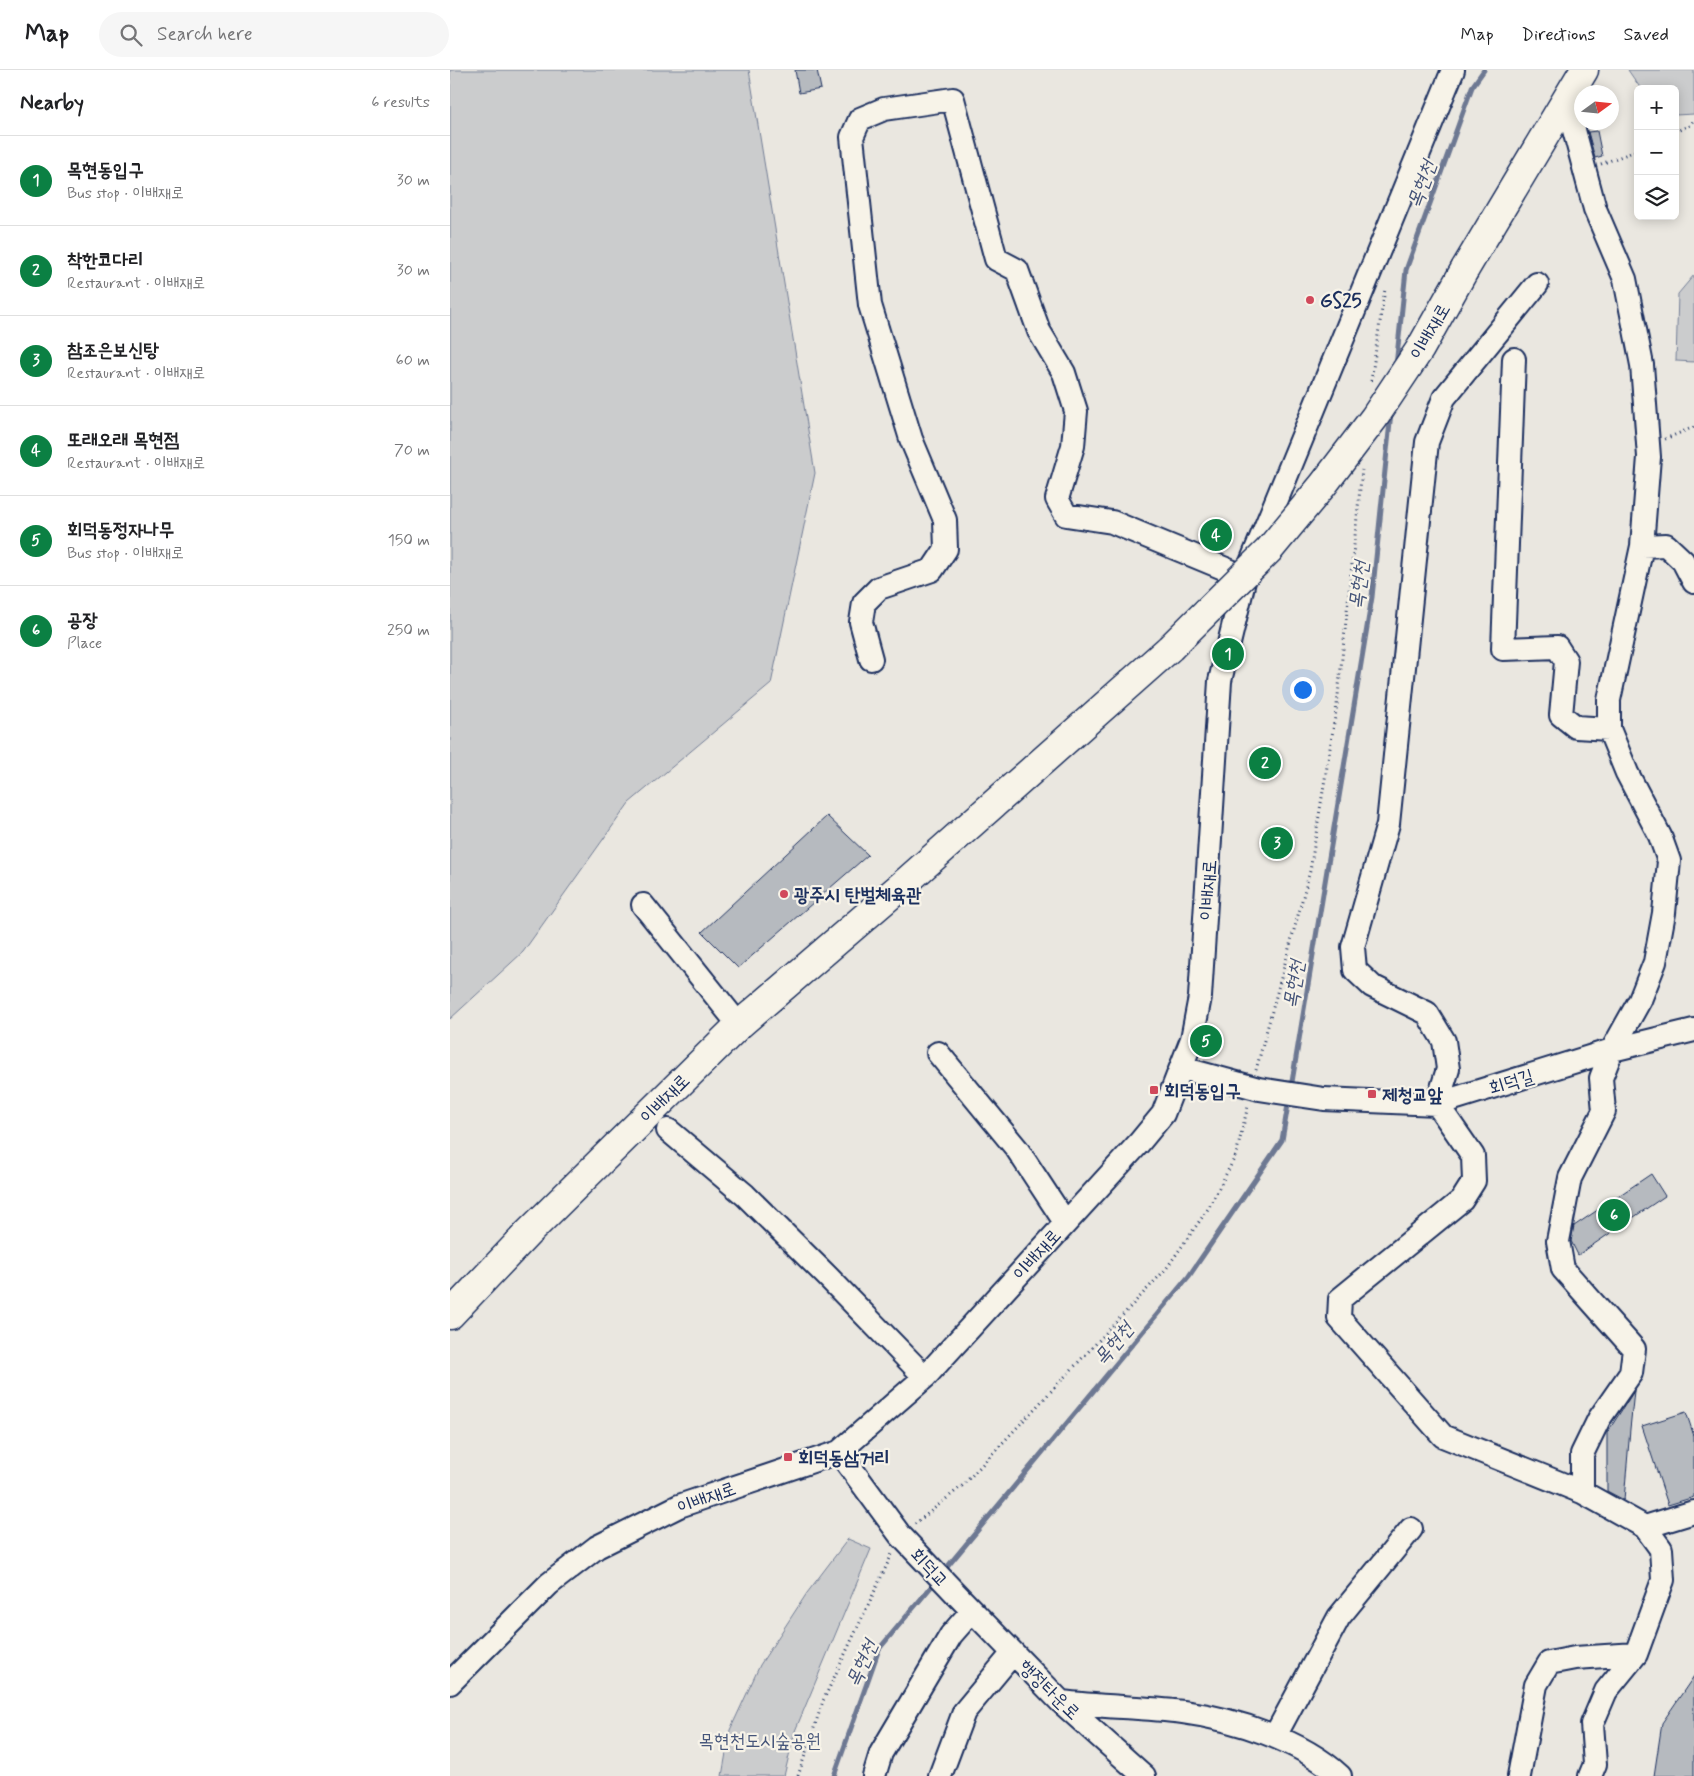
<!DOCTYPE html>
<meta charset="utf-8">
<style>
:root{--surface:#fff;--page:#f6f6f6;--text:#202124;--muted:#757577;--line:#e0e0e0;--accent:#0b8043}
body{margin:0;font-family:Mynerve,"Poor Story",sans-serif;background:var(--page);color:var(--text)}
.controls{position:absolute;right:15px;top:15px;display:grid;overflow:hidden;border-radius:8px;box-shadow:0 2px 12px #0003}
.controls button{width:45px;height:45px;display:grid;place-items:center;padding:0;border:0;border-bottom:1px solid var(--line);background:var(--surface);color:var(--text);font:25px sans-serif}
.compass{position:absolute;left:1124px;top:15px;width:45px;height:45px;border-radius:50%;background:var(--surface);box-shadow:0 2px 12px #0003;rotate:75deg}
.you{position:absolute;left:852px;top:619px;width:18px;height:18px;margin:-12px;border:4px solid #fff;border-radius:50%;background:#1a73e8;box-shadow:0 0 0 8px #1a73e833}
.badge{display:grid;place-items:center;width:32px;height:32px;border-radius:50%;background:var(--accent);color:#fff;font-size:16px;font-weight:700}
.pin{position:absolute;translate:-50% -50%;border:2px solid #fff;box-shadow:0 1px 5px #0006}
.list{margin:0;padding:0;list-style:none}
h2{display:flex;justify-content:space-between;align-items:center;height:65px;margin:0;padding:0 20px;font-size:21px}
h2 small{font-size:16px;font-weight:400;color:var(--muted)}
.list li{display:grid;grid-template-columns:32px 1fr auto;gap:15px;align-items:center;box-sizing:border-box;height:90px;padding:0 20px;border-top:1px solid var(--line)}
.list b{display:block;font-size:19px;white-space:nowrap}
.list p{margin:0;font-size:16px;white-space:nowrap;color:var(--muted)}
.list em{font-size:16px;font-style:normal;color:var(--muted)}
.icon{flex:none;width:28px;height:28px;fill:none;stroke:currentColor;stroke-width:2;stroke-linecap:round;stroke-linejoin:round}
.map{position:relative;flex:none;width:1244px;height:1706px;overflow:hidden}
header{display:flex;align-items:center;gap:30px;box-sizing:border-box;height:70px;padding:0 25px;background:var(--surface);border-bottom:1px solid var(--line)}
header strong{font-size:24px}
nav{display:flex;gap:28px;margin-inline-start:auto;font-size:18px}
.search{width:350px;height:45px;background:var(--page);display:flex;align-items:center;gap:12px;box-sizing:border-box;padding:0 18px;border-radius:28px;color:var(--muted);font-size:19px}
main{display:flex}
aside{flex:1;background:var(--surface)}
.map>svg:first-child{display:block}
.green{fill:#cbcccd;stroke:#737e96}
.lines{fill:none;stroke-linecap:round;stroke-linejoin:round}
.stream{stroke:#6d7892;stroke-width:5}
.building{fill:#b6babf;stroke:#1b2f5e}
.minor-casing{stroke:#1b2f5e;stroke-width:26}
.major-casing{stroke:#1b2f5e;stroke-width:31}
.path{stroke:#1b2f5e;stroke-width:3;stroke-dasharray:1 4;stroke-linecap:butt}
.minor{stroke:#f7f3e8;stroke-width:22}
.major{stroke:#f7f3e8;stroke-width:28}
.major-bridge-casing{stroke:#1b2f5e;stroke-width:31;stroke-linecap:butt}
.major-bridge{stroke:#f7f3e8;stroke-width:28}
.poi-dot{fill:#d1495b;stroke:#f7f3e8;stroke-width:2}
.labels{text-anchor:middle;stroke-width:4.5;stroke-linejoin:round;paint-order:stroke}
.poi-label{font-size:19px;font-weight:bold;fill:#1b2f5e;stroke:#f7f3e8;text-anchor:start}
.street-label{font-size:19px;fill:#1b2f5e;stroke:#f7f3e8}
.park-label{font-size:19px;fill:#47567a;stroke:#f7f3e8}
.water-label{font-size:20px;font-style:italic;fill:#445378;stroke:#f7f3e8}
</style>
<header>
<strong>Map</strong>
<div class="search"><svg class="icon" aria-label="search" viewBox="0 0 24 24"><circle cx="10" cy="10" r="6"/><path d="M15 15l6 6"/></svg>Search here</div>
<nav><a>Map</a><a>Directions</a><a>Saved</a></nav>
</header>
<main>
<aside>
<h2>Nearby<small>6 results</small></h2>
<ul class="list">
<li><span class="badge">1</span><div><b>목현동입구</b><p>Bus stop · 이배재로</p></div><em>30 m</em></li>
<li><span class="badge">2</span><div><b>착한코다리</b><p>Restaurant · 이배재로</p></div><em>30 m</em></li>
<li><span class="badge">3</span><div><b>참조은보신탕</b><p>Restaurant · 이배재로</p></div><em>60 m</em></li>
<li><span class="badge">4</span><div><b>또래오래 목현점</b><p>Restaurant · 이배재로</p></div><em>70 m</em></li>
<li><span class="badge">5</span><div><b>회덕동정자나무</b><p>Bus stop · 이배재로</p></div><em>150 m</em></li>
<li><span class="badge">6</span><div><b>공장</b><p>Place</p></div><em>250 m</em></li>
</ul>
</aside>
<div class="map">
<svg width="1244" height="1706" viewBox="0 0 1244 1706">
<rect width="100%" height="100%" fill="#eae7e0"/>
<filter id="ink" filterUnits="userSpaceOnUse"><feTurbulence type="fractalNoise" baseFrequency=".02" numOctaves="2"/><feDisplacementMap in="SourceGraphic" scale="10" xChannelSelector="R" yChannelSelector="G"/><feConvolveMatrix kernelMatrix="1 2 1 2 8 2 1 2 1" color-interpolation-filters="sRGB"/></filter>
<g filter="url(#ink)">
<!-- green -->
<path class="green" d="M0 0H299L365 403 321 614 179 733 73 882 0 949Z
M1178 0H1244V44L1225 45V19H1191Z
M1244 205V292L1226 291 1228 224Z
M398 1469 421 1479 345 1661 334 1706H272L280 1660 310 1595 357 1523Z"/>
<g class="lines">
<!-- stream -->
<path class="stream" d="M946 296 956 200 1022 17 1034 0
M841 1018 922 527 941 342
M493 1502 739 1206 832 1070 839 1029
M384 1706 429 1579 486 1511"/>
</g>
<!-- building -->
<path class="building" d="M345 0H367L371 19 349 23Z
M1147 61 1152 86 1145 88 1138 62Z
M377 746 418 785 288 898 252 862Z
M1201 1104 1215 1126 1128 1185 1121 1171 1124 1156Z
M1184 1321 1180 1359 1174 1430 1157 1421V1363Z
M1236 1342 1244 1366V1427L1218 1435 1192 1356Z
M1244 1606V1706H1204L1212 1653Z"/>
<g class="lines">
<defs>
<path id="minor" d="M1116 30 1145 139 1175 209 1192 295 1199 387 1192 476 1159 630V659L1177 703 1210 766 1219 791 1214 843 1205 892 1190 930 1162 980 1151 1008 1154 1041 1120 1108 1108 1171 1113 1199 1184 1279 1181 1303 1149 1349 1132 1384V1422
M1087 214 994 328 977 372 938 754 903 877 905 900 922 916 977 943 994 971 998 999 987 1034 1023 1086 1024 1111 1012 1130 890 1229 889 1248 993 1366 1132 1422 1195 1457 1211 1479 1213 1510 1186 1584 1156 1621 1142 1654 1145 1694 1140 1706
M1064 289 1053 579 1107 577 1116 591 1111 645 1126 657 1159 659
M1192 476 1216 475 1233 491 1244 512
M421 589 411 552 414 533 429 518 482 500 496 479 495 450 461 369 420 235 402 67 410 49 434 39 503 29 546 189 567 200 589 261 614 303 626 341 623 376 607 429 616 445 662 452 795 507
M193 835 289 955
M488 983 567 1079 615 1152
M732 998 809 1019 874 1029 987 1034 1162 980 1244 960
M218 1060 295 1125 377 1206 475 1307
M389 1382 450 1465 510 1528 611 1632 694 1706
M1195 1457 1244 1442
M0 1613 99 1514 147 1477 229 1436 389 1382 475 1307 689 1073 713 1044 742 969 750 927 770 611 795 507 1003 0
M611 1632C651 1637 692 1637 733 1642 784 1649 851 1670 890 1706
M825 1666 889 1547 961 1459
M424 1706 431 1683 501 1565 522 1541
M490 1706 514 1642 563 1583
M1069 1706 1086 1615 1099 1593 1125 1588 1186 1584"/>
<path id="major" d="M1015 199 1134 0
M0 1245 78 1163 289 955 458 810 720 578"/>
</defs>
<!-- minor casing -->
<use href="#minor" class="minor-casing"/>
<!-- major casing -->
<use href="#major" class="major-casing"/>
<!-- path -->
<path class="path" d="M1225 62 1240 55 1244 49
M1151 94 1188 80
M921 311 935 219
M1215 369 1244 357
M806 1000 860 801 887 635 912 400
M465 1454 512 1416 716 1199 758 1139 786 1085 798 1036
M348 1706 373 1631 442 1484"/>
<!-- minor -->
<use href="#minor" class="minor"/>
<!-- major -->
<use href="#major" class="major"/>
<defs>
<path id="major-bridge" d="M720 578 819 480 873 415 924 348 970 279 1015 199"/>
</defs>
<!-- major-bridge casing -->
<use href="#major-bridge" class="major-bridge-casing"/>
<!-- major-bridge -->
<use href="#major-bridge" class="major-bridge"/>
</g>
</g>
<!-- markers -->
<g class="poi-dot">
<circle cx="860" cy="230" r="5"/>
<circle cx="334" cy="824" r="5"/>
<rect x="699" y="1015" width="10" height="10" rx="2.5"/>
<rect x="917" y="1019" width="10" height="10" rx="2.5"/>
<rect x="333" y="1382" width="10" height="10" rx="2.5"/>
</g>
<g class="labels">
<!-- poi labels -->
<g class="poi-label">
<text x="870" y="237">GS25</text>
<text x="344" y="831">광주시 탄벌체육관</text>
<text x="714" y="1027">회덕동입구</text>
<text x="932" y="1031">제청교앞</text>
<text x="348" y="1394">회덕동삼거리</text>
</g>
<!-- street labels -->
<g class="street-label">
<text transform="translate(979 261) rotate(-60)" y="7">이배재로</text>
<text transform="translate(757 820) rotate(-86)" y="7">이배재로</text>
<text transform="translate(1061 1011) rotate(-17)" y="7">회덕길</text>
<text transform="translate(214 1028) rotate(-45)" y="7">이배재로</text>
<text transform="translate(586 1184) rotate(-48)" y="7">이배재로</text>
<text transform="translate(256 1427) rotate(-20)" y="7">이배재로</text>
<text transform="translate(480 1497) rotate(47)" y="7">회덕교</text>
<text transform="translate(600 1619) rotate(44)" y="7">행정타운로</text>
</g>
<!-- park labels -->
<g class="park-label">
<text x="310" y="1677">목현천도시숲공원</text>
</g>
<!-- water labels -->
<g class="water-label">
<text transform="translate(971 114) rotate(-70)" y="7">목현천</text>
<text transform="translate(908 515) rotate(-83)" y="7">목현천</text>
<text transform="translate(843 914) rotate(-81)" y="7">목현천</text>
<text transform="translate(663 1273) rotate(-50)" y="7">목현천</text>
<text transform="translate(411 1593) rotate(-66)" y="7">목현천</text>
</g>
</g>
</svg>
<div class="controls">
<button>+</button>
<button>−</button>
<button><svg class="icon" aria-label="layers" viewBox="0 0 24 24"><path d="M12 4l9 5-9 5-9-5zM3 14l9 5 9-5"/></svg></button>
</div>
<svg class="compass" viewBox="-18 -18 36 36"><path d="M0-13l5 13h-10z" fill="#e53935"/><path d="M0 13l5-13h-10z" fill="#757577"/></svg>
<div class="you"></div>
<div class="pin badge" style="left:778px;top:584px">1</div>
<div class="pin badge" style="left:815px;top:693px">2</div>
<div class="pin badge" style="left:827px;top:773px">3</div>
<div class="pin badge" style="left:766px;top:465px">4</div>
<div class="pin badge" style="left:756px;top:971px">5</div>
<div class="pin badge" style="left:1164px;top:1145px">6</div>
</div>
</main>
